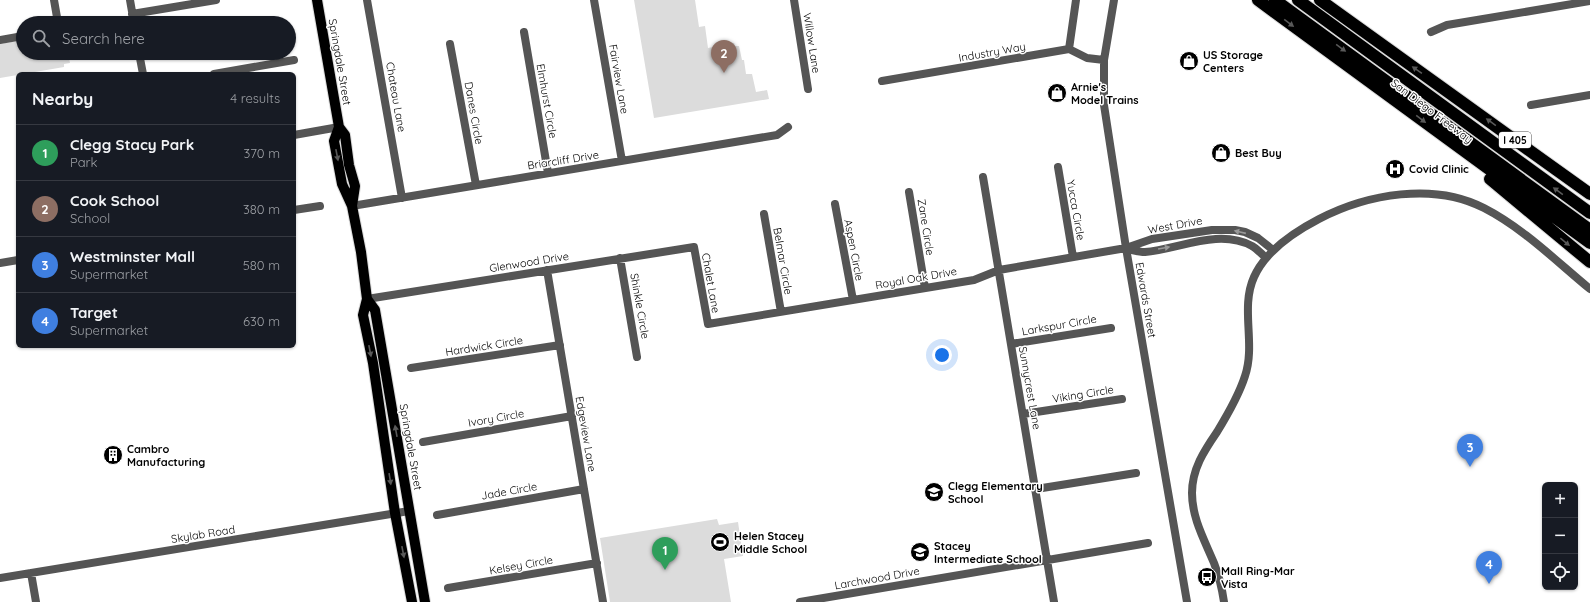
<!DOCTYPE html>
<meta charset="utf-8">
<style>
:root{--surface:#171b24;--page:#20242c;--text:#f1f3f6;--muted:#9ea1a6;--line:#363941;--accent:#858687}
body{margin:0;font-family:Quicksand,sans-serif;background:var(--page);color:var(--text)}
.controls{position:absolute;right:12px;bottom:12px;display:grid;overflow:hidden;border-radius:6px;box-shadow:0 1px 3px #0004}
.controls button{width:36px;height:36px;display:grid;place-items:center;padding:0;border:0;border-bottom:1px solid var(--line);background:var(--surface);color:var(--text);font:20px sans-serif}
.you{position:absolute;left:942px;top:355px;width:14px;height:14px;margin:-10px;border:3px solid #fff;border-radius:50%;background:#1a73e8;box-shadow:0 0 0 6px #1a73e833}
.badge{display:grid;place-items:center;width:26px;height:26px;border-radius:50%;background:var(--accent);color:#fff;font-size:13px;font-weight:700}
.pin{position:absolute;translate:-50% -33px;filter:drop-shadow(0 1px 2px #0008)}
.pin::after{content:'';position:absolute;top:21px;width:14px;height:12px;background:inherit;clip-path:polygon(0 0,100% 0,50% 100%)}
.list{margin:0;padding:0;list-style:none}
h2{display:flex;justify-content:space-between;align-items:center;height:52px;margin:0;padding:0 16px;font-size:17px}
h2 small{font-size:13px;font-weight:400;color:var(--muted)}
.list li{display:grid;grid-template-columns:26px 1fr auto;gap:12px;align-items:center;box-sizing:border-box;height:56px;padding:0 16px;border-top:1px solid var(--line)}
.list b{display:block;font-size:15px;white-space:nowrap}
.list p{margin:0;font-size:13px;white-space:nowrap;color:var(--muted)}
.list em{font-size:13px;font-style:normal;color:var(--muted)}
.icon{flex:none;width:22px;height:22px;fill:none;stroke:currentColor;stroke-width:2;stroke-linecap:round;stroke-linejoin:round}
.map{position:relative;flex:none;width:1590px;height:602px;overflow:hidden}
.search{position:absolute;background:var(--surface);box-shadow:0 1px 3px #0004;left:16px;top:16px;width:280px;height:44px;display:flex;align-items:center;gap:10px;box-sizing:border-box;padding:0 14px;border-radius:22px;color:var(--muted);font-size:15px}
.panel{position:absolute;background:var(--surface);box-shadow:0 1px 3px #0004;left:16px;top:72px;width:280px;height:276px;border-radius:6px}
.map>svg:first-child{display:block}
.green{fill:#dcdcdc}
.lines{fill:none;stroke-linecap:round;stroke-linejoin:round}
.major-casing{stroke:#dbdbdb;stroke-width:12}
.highway-casing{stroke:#dbdbdb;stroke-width:14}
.minor{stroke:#555;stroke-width:8}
.major{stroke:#000;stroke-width:10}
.highway{stroke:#000;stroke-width:12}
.oneway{fill:#595959}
.oneway2{fill:#999}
.labels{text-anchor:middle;stroke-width:3;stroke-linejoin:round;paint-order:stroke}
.shield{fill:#fff;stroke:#4c4c4c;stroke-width:1}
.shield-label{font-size:10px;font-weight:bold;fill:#000}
.street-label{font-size:11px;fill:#000;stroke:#fff}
.poi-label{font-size:11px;font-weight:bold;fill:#000;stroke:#fff;text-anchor:start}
</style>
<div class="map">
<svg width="1590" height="602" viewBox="0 0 1590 602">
<rect width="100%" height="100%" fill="#fff"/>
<!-- green -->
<path class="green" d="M634 0H695L699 27 705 26 708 48 734 43 735 46H739L742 60H744L746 74H752L756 92 767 90 769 99 654 118Z
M23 40V53H101L69 58 70 63 64 64V67L0 78V44Z
M717 519 719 525 738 522 743 556 724 559 731 602H610L600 538Z"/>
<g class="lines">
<defs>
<path id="major" d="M317 0 339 127 345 135 349 165 355 186 352 206
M339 127 334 141 342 184 352 206 361 252 367 299 363 315 373 363 395 513 412 602
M367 299 375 310 425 602"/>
<path id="highway" d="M1258 0 1590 243
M1275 0 1590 230
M1298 0 1590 213
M1320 0 1590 194
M1490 179 1590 262"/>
</defs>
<!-- major casing -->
<use href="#major" class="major-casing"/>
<!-- highway casing -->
<use href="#highway" class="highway-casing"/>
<!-- minor -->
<path class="minor" d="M54 0 58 23
M130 0 134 23
M367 0 402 198
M594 0 622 161
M794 0 808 89
M1114 0 1104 60V105L1126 248 1187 602
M132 14 216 0
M524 32 548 173
M1431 32 1447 25 1590 1
M0 40 23 36
M450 44 476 185
M1069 49 1076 0
M139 53 143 74
M214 74 294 60
M882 81 1069 49 1087 58 1104 60
M1531 105 1590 95
M294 135 339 127
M1058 167 1073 257
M983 177 1054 602
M909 192 925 288
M835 204 853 300
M352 206 777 135 788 127
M294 210 320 206
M764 214 781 312
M1127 249C1132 250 1139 252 1145 252 1179 249 1219 228 1252 246 1257 249 1262 254 1266 258
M620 258 637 357
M0 263 18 260
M547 270 603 602
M367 299 694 247 708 324 974 280 999 270 1126 248 1152 239 1212 230H1235L1245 232 1258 238 1273 250
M1011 344 1111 328
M411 368 560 345
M1023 414 1122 399
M423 442 572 416
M1036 489 1136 473
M437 515 584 489
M31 573 36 602
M0 578 409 511
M448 588 597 563
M800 602 1148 543
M1224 602C1222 588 1219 576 1214 563 1204 539 1192 518 1192 493 1192 469 1204 451 1217 432 1228 414 1239 395 1245 376 1256 344 1240 308 1254 277 1266 250 1294 232 1319 219 1367 194 1434 182 1484 208 1523 228 1556 261 1590 289"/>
<!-- major -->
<use href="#major" class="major"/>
<!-- highway -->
<use href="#highway" class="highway"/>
</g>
<!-- one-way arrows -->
<defs><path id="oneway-solid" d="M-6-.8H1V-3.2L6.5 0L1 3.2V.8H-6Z"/></defs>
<g class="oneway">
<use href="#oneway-solid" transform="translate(1289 23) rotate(37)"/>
<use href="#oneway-solid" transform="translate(1341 48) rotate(36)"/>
<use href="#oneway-solid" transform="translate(1417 70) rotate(-145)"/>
<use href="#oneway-solid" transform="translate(1421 119) rotate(37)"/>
<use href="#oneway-solid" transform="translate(1491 122) rotate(-144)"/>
<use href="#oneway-solid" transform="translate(337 155) rotate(79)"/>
<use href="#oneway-solid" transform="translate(1558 191) rotate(-144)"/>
<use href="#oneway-solid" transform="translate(1565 242) rotate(39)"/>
<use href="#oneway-solid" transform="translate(370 351) rotate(79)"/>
<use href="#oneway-solid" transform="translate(396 431) rotate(-100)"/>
<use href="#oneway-solid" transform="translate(390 479) rotate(81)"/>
<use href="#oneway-solid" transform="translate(403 552) rotate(79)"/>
</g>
<g class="oneway2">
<use href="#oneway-solid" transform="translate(1240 232) rotate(-167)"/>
<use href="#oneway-solid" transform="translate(1164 248) rotate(-10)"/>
</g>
<!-- icons -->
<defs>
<symbol id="shop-disc" viewBox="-11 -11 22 22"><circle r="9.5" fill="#000" stroke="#fff"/><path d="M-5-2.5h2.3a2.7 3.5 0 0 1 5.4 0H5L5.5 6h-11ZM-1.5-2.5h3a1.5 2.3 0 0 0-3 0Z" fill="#fff"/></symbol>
<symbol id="hospital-disc" viewBox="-11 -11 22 22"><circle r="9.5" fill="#000" stroke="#fff"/><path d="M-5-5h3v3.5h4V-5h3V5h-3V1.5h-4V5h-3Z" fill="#fff"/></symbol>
<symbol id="building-disc" viewBox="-11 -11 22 22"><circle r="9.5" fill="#000" stroke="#fff"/><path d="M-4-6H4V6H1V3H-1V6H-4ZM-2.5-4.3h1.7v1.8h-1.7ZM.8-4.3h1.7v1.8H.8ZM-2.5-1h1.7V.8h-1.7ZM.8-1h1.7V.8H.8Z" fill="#fff"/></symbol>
<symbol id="school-disc" viewBox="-11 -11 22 22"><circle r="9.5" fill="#000" stroke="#fff"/><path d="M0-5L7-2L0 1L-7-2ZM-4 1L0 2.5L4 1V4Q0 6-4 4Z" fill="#fff"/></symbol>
<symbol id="stadium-disc" viewBox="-11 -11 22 22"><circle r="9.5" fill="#000" stroke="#fff"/><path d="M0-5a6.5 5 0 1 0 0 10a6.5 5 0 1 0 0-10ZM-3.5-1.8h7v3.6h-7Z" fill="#fff"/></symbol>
<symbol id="bus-disc" viewBox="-11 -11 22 22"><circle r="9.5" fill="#000" stroke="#fff"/><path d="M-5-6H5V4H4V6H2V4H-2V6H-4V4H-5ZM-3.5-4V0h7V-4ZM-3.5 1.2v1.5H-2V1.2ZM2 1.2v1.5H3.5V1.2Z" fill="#fff"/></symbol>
</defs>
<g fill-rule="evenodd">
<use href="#shop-disc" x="1178" y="50" width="22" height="22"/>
<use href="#shop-disc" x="1046" y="82" width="22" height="22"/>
<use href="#shop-disc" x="1210" y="142" width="22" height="22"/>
<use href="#hospital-disc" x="1384" y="158" width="22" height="22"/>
<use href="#building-disc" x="102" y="444" width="22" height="22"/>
<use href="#school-disc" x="923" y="481" width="22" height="22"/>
<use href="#stadium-disc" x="709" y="531" width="22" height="22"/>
<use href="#school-disc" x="909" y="541" width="22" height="22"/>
<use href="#bus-disc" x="1196" y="566" width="22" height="22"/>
</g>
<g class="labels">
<!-- shield labels -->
<rect class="shield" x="1499" y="132" width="32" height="16" rx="3"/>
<g class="shield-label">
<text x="1515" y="144">I 405</text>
</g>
<!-- street labels -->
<g class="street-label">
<text transform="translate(812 43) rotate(81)" y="4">Willow Lane</text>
<text transform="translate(992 52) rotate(-10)" y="4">Industry Way</text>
<text transform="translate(340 62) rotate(80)" y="4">Springdale Street</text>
<text transform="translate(619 79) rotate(80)" y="4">Fairview Lane</text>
<text transform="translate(396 97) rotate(80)" y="4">Chateau Lane</text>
<text transform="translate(547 101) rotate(80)" y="4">Elmhurst Circle</text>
<text transform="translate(1432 111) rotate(37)" y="4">San Diego Freeway</text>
<text transform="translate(474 113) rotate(80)" y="4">Danes Circle</text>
<text transform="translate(563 160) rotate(-9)" y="4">Briarcliff Drive</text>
<text transform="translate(1076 210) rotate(80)" y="4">Yucca Circle</text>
<text transform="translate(1175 225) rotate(-10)" y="4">West Drive</text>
<text transform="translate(926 227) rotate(81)" y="4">Zane Circle</text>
<text transform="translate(854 250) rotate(79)" y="4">Aspen Circle</text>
<text transform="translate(783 261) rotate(80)" y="4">Belmar Circle</text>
<text transform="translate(529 262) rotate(-9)" y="4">Glenwood Drive</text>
<text transform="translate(916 278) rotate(-10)" y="4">Royal Oak Drive</text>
<text transform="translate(711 283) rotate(80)" y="4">Chalet Lane</text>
<text transform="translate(1146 300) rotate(80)" y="4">Edwards Street</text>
<text transform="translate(640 306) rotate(80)" y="4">Shinkle Circle</text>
<text transform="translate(1059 325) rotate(-10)" y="4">Larkspur Circle</text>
<text transform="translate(484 346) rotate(-9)" y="4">Hardwick Circle</text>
<text transform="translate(1030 388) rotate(80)" y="4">Sunnycrest Lane</text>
<text transform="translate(1083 394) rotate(-9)" y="4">Viking Circle</text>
<text transform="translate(496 418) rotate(-10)" y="4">Ivory Circle</text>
<text transform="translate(586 434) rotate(80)" y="4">Edgeview Lane</text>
<text transform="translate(411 447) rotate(80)" y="4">Springdale Street</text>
<text transform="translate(509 491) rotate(-10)" y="4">Jade Circle</text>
<text transform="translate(203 534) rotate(-9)" y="4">Skylab Road</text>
<text transform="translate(521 565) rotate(-10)" y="4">Kelsey Circle</text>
<text transform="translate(877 578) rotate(-10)" y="4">Larchwood Drive</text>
</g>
<!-- poi labels -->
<g class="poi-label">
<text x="1203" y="59">US Storage<tspan x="1203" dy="13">Centers</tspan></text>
<text x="1071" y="91">Arnie's<tspan x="1071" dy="13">Model Trains</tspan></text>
<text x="1235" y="157">Best Buy</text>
<text x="1409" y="173">Covid Clinic</text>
<text x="127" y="453">Cambro<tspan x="127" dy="13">Manufacturing</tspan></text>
<text x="948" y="490">Clegg Elementary<tspan x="948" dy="13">School</tspan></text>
<text x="734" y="540">Helen Stacey<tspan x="734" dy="13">Middle School</tspan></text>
<text x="934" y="550">Stacey<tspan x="934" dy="13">Intermediate School</tspan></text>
<text x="1221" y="575">Mall Ring-Mar<tspan x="1221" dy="13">Vista</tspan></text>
</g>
</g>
</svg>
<div class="controls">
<button>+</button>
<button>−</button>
<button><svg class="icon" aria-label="locate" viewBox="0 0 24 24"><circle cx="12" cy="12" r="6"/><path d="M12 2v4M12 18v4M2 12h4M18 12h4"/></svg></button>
</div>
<div class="you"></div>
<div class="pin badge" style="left:665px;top:570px;background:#2e9e5b">1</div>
<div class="pin badge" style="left:724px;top:73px;background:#8d6e63">2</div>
<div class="pin badge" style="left:1470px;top:467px;background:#3f7fe0">3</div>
<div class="pin badge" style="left:1489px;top:584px;background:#3f7fe0">4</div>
<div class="search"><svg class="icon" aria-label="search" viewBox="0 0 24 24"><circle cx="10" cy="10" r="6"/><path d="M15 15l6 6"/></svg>Search here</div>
<section class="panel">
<h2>Nearby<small>4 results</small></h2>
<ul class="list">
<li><span class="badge" style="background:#2e9e5b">1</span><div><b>Clegg Stacy Park</b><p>Park</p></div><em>370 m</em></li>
<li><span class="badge" style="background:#8d6e63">2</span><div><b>Cook School</b><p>School</p></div><em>380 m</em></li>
<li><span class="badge" style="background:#3f7fe0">3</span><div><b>Westminster Mall</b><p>Supermarket</p></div><em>580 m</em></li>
<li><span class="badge" style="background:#3f7fe0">4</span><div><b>Target</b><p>Supermarket</p></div><em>630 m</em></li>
</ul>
</section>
</div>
